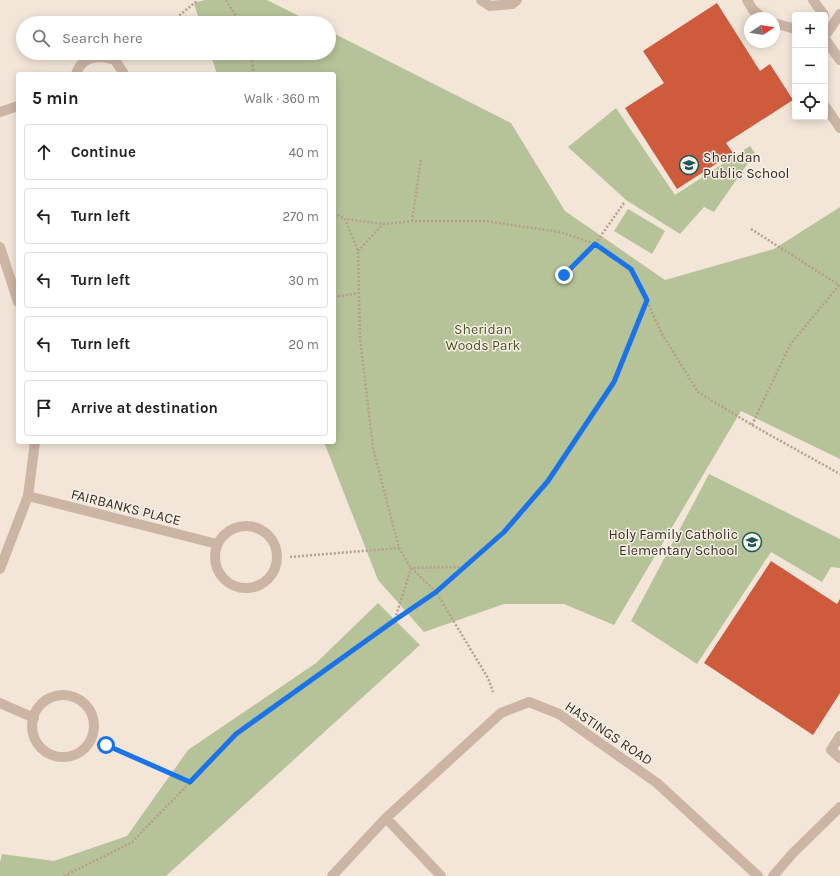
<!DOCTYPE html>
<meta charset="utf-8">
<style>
:root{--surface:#fff;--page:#f2f2f2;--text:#222;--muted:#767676;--line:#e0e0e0}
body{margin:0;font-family:Karla,sans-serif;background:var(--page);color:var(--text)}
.controls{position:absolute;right:12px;top:12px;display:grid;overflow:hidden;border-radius:4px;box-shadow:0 2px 10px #0003}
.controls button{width:36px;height:36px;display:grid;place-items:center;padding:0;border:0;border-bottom:1px solid var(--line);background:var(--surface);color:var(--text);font:20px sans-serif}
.compass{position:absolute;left:744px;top:12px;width:36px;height:36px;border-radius:50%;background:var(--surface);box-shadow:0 2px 10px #0003;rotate:78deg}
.stop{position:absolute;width:12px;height:12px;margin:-9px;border:3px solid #1a73e8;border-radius:50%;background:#fff}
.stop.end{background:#1a73e8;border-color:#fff;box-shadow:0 1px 4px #0008}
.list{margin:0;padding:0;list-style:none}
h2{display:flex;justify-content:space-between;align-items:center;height:52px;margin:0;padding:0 16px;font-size:17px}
h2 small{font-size:13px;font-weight:400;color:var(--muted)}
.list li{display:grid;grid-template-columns:26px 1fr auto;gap:12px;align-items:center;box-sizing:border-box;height:56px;margin:0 8px 8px;padding:0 8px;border:1px solid var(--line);border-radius:4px}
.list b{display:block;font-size:15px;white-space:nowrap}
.list em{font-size:13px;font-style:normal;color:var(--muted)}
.icon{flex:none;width:22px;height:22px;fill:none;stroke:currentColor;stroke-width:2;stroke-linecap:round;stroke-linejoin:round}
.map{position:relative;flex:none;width:840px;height:876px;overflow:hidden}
.search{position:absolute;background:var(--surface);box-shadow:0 2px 10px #0003;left:16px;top:16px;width:320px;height:44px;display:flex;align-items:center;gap:10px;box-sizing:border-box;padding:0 14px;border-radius:22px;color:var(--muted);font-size:15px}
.panel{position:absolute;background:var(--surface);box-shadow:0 2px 10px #0003;left:16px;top:72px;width:320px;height:372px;border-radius:4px}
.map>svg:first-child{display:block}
.green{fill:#b6c398}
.building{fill:#ce5b3b}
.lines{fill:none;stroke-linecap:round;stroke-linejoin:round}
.path{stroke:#b79f8e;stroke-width:2.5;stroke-dasharray:2 2;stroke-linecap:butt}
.minor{stroke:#ccb5a4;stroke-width:10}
.route{stroke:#1a73e8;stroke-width:5}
.labels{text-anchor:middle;stroke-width:3;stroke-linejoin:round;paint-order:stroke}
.poi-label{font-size:14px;fill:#362b26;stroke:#faf0e5;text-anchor:start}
.park-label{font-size:14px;fill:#475628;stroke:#faf0e5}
.street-label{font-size:14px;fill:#362b26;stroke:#faf0e5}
</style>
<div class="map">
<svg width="840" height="876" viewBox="0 0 840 876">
<rect width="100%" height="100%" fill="#f3e6d9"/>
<!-- green -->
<path class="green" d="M205 0H267L313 23H200L194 3Z
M329 31 511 123 565 211 665 280 774 249 840 207V459L741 411 614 625 564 604H504L424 632 378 580 324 442H334V74H217L210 53H329Z
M616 108 675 195 750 146 755 153 714 212 704 207 680 234 626 200 568 147Z
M628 209 665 231 652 254 614 231Z
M709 474 840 539V568L831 567 822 582 771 552 697 664 631 621Z
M378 603 420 645 166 876H0V862L2 854 54 861 127 836 188 750 316 663Z"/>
<!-- building -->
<path class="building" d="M717 3 760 71 770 64 793 100 726 143 733 153 677 189 625 108 664 83 643 51Z
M771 561 837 604 840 599V693L813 735 704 663Z"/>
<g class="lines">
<!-- path -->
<path class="path" d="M226 0 240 23
M170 23 198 0
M250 53 254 74
M334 213 345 219 358 251 360 338 373 448 399 548 411 568 436 592 488 678 493 692
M412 221 421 159
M751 229 839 285
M358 251 383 224
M564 275 595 244 624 203
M334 297 359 293
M647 301 662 334 698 392 752 425 840 474
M752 425 790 345 840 284
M290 557 399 548
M395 619 411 568 463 567
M105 745 190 782
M64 876 131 843 236 735 395 620 436 592 504 532 548 481 613 382 647 300 631 269 595 244 560 232 486 221H412L384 224 345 219"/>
<!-- minor -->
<path class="minor" d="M481 0 490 6 512 4 517 0
M747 0 753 10 763 18
M813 0 824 15
M774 23 795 29
M825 36 840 14
M825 39 840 60
M76 74C82 56 99 55 115 60L124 74
M825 106 840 128
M0 112 18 106
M0 247 18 302
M28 496 217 544
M215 557a31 31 0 1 1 62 0a31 31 0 1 1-62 0Z
M0 569 28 496 35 442
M32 726a31 31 0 1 1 62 0a31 31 0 1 1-62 0Z
M0 703 34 718
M840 736 831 750 840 758
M386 818 441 876
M332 876 386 818 501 713 529 702 559 714 657 783 758 876
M773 876 793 853 840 807"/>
</g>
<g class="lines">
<!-- route -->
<path class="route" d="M106 745 190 782 236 734 395 620 436 592 504 532 548 481 614 382 647 300 631 269 595 244 564 275"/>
</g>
<!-- icons -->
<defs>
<symbol id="school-ring" viewBox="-11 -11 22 22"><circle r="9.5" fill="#faf0e5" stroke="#19585a" stroke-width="1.5"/><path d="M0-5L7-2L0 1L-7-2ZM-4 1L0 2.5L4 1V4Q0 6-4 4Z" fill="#19585a"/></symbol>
</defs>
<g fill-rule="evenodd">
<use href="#school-ring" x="678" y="154" width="22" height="22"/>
<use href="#school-ring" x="741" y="531" width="22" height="22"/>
</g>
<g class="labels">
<!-- poi labels -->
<g class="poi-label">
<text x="703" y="162">Sheridan<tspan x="703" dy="16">Public School</tspan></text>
<text x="738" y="539" text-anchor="end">Holy Family Catholic<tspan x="738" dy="16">Elementary School</tspan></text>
</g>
<!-- park labels -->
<g class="park-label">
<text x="483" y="334">Sheridan<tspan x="483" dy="16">Woods Park</tspan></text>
</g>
<!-- street labels -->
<g class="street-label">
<text transform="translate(126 507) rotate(14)" y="5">FAIRBANKS PLACE</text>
<text transform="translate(609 733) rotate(34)" y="5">HASTINGS ROAD</text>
</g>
</g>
</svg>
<div class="controls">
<button>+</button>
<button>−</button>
<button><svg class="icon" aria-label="locate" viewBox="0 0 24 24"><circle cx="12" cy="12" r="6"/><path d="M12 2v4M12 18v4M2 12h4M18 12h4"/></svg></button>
</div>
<svg class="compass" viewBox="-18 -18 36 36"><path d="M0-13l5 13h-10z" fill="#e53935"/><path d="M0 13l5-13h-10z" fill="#767676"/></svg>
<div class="stop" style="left:106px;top:745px"></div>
<div class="stop end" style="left:564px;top:275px"></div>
<div class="search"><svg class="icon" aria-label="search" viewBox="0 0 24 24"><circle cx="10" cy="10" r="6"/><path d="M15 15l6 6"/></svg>Search here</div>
<section class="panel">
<h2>5 min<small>Walk · 360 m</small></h2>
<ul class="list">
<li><svg class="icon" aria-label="ahead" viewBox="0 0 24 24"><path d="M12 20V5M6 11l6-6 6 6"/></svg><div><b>Continue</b></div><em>40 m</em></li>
<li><svg class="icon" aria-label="left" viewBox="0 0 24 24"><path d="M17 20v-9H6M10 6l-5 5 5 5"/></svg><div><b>Turn left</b></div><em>270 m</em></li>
<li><svg class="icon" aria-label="left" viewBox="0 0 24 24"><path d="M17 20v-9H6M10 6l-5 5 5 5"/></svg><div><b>Turn left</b></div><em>30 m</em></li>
<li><svg class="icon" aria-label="left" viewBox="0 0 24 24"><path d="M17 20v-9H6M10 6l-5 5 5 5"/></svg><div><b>Turn left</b></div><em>20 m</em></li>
<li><svg class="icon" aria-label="arrive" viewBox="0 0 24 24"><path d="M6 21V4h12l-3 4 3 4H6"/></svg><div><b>Arrive at destination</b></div></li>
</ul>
</section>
</div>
